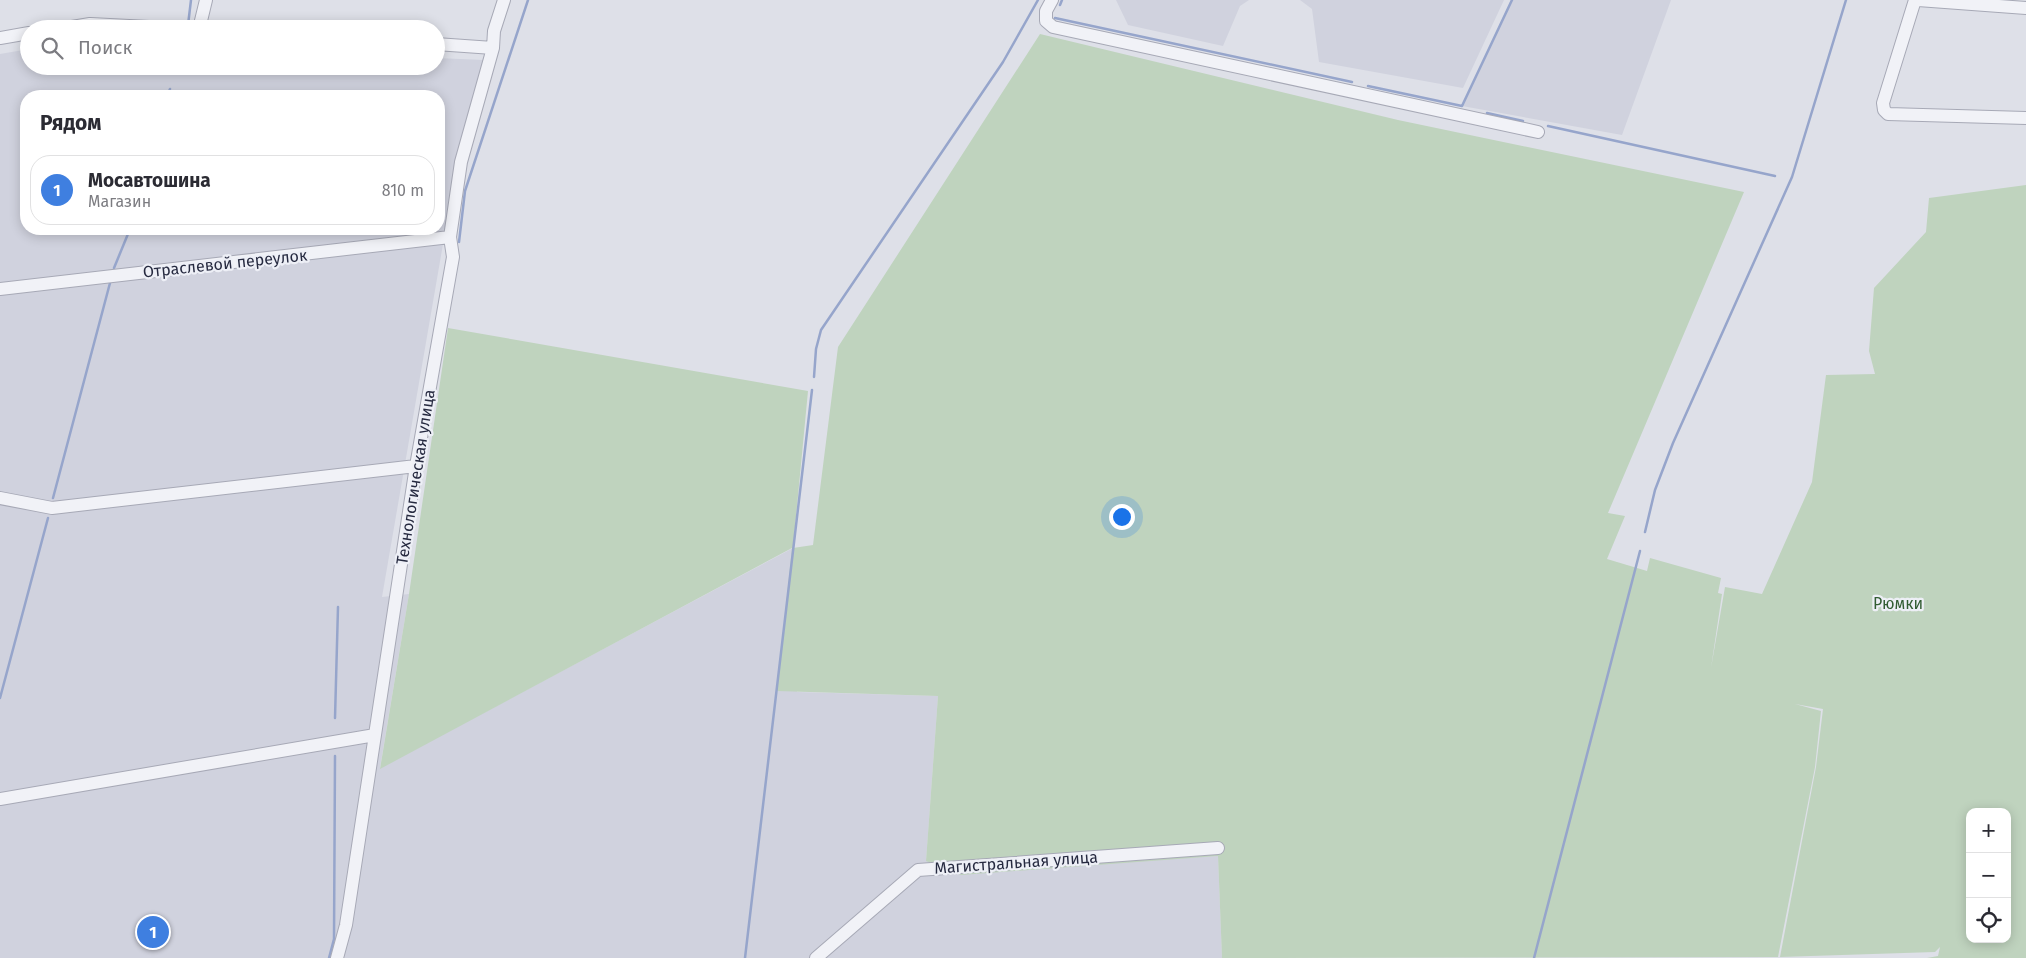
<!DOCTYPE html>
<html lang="ru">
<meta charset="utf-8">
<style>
:root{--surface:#fff;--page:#f2f2f3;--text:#2b2b33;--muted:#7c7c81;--line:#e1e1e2;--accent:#d6433a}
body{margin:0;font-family:"Fira Sans",sans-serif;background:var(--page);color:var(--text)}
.controls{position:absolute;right:15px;bottom:15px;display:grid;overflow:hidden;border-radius:10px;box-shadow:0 2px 12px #0003}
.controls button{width:45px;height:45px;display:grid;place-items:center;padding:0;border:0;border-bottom:1px solid var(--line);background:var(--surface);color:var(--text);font:25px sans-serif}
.you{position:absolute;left:1121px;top:516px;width:18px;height:18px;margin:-12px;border:4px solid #fff;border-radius:50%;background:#1a73e8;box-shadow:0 0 0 8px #1a73e833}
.badge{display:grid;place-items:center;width:32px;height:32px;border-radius:50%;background:var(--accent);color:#fff;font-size:16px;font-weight:700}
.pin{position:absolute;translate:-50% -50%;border:2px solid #fff;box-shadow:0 1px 5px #0006}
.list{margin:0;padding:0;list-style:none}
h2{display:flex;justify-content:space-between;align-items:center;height:65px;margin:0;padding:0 20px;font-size:21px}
h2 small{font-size:16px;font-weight:400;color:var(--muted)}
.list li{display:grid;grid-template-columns:32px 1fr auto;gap:15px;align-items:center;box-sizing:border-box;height:70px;margin:0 10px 10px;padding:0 10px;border:1px solid var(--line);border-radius:20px}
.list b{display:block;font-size:19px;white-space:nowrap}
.list p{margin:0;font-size:16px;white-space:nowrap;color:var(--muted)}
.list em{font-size:16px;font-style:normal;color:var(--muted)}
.icon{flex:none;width:28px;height:28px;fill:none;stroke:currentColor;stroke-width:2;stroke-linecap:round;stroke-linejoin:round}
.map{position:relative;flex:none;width:2026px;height:958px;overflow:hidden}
.search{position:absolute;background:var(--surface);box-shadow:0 2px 12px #0003;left:20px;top:20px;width:425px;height:55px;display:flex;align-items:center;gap:12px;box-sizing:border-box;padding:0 18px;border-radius:28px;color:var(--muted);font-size:19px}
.panel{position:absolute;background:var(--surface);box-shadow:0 2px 12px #0003;left:20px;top:90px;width:425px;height:145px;border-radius:20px}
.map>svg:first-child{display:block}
.built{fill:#d0d2de;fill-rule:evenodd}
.green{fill:#bfd3be;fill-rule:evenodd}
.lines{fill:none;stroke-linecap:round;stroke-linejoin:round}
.stream{stroke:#96a5cb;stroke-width:2.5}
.minor-casing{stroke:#a7a9b6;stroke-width:14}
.minor{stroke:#f1f2f7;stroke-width:12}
.labels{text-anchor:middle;stroke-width:4.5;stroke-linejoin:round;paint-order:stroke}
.street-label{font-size:16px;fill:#262a40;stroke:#edeff6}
.park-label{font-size:16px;fill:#325d33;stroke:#edeff6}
</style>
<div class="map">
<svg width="2026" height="958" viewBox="0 0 2026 958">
<rect width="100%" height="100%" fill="#dee0e8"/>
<!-- built -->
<path class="built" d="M1116 0H1249L1240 6 1223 46 1128 25Z
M1300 0H1504L1463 88 1319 62 1312 9Z
M1511 0H1671L1622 135 1462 106Z
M29 49V66H436V58L484 60 457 163 382 597 409 594 380 768 793 548 797 692 938 696 926 861 1091 864 1218 856 1222 958H0V54ZM26 96H439V229H26Z"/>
<!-- green -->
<path class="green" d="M1040 34 1398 120 1744 192 1608 513 1625 516 1607 559 1647 571 1650 558 1721 578 1718 593 1722 594 1711 668 1725 587 1762 594 1812 482 1826 375 1875 374 1869 351 1874 288 1926 232 1929 198 2026 185V958H1927L1938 956 1940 947 1935 952 1780 957 1816 767 1823 709 1795 704 1821 711 1815 767 1778 957 1222 958 1218 856 961 875 926 861 938 696 777 691 792 548 380 769 409 594 448 328 808 391 793 548 813 545 838 347ZM1970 812H2007V939H1970Z"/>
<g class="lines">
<!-- stream -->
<path class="stream" d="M1060 5 1062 0
M1055 18 1352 82
M188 25 191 0
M174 73 176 66
M1368 86 1462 106 1512 0
M167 96 170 89
M1487 113 1523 121
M1548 126 1775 176
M459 242 465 191 528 0
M114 268 130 229
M814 377 816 349 821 330 1003 62 1038 0
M53 498 110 283
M1645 532 1655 490 1673 443 1792 177 1846 0
M0 698 48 518
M335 718 338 607
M329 958 334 939 335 756
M745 958 812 390
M1534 958 1640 551"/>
<defs>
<path id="minor" d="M1052 0 1046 11V21L1053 27 1538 132
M1915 0 1883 103 1884 110 1888 114 2026 118
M1918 0 2026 8
M60 29 90 24 188 29
M199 29 206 0
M0 38 29 33
M436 44 493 48
M0 289 450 237
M0 498 52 508 416 466
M0 799 375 735
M337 958 346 925 416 466 453 257 450 237 461 162 493 48 494 31 504 0
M816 958 918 870 1218 848"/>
</defs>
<!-- minor casing -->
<use href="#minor" class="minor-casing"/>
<!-- minor -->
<use href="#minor" class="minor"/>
</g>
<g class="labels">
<!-- street labels -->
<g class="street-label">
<text transform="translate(225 263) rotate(-6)" y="6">Отраслевой переулок</text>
<text transform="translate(415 477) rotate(-81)" y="6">Технологическая улица</text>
<text transform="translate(1016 862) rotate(-4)" y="6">Магистральная улица</text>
</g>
<!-- park labels -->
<g class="park-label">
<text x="1898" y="609">Рюмки</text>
</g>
</g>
</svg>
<div class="controls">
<button>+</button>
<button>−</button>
<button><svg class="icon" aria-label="locate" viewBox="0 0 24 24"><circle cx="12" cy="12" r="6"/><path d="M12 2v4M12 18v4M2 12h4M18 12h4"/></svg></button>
</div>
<div class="you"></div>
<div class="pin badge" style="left:153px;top:932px;background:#3f7fe0">1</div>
<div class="search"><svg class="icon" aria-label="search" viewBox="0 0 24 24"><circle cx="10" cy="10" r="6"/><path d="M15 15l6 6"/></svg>Поиск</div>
<section class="panel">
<h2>Рядом<small></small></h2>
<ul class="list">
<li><span class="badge" style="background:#3f7fe0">1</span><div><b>Мосавтошина</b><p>Магазин</p></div><em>810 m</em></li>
</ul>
</section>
</div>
